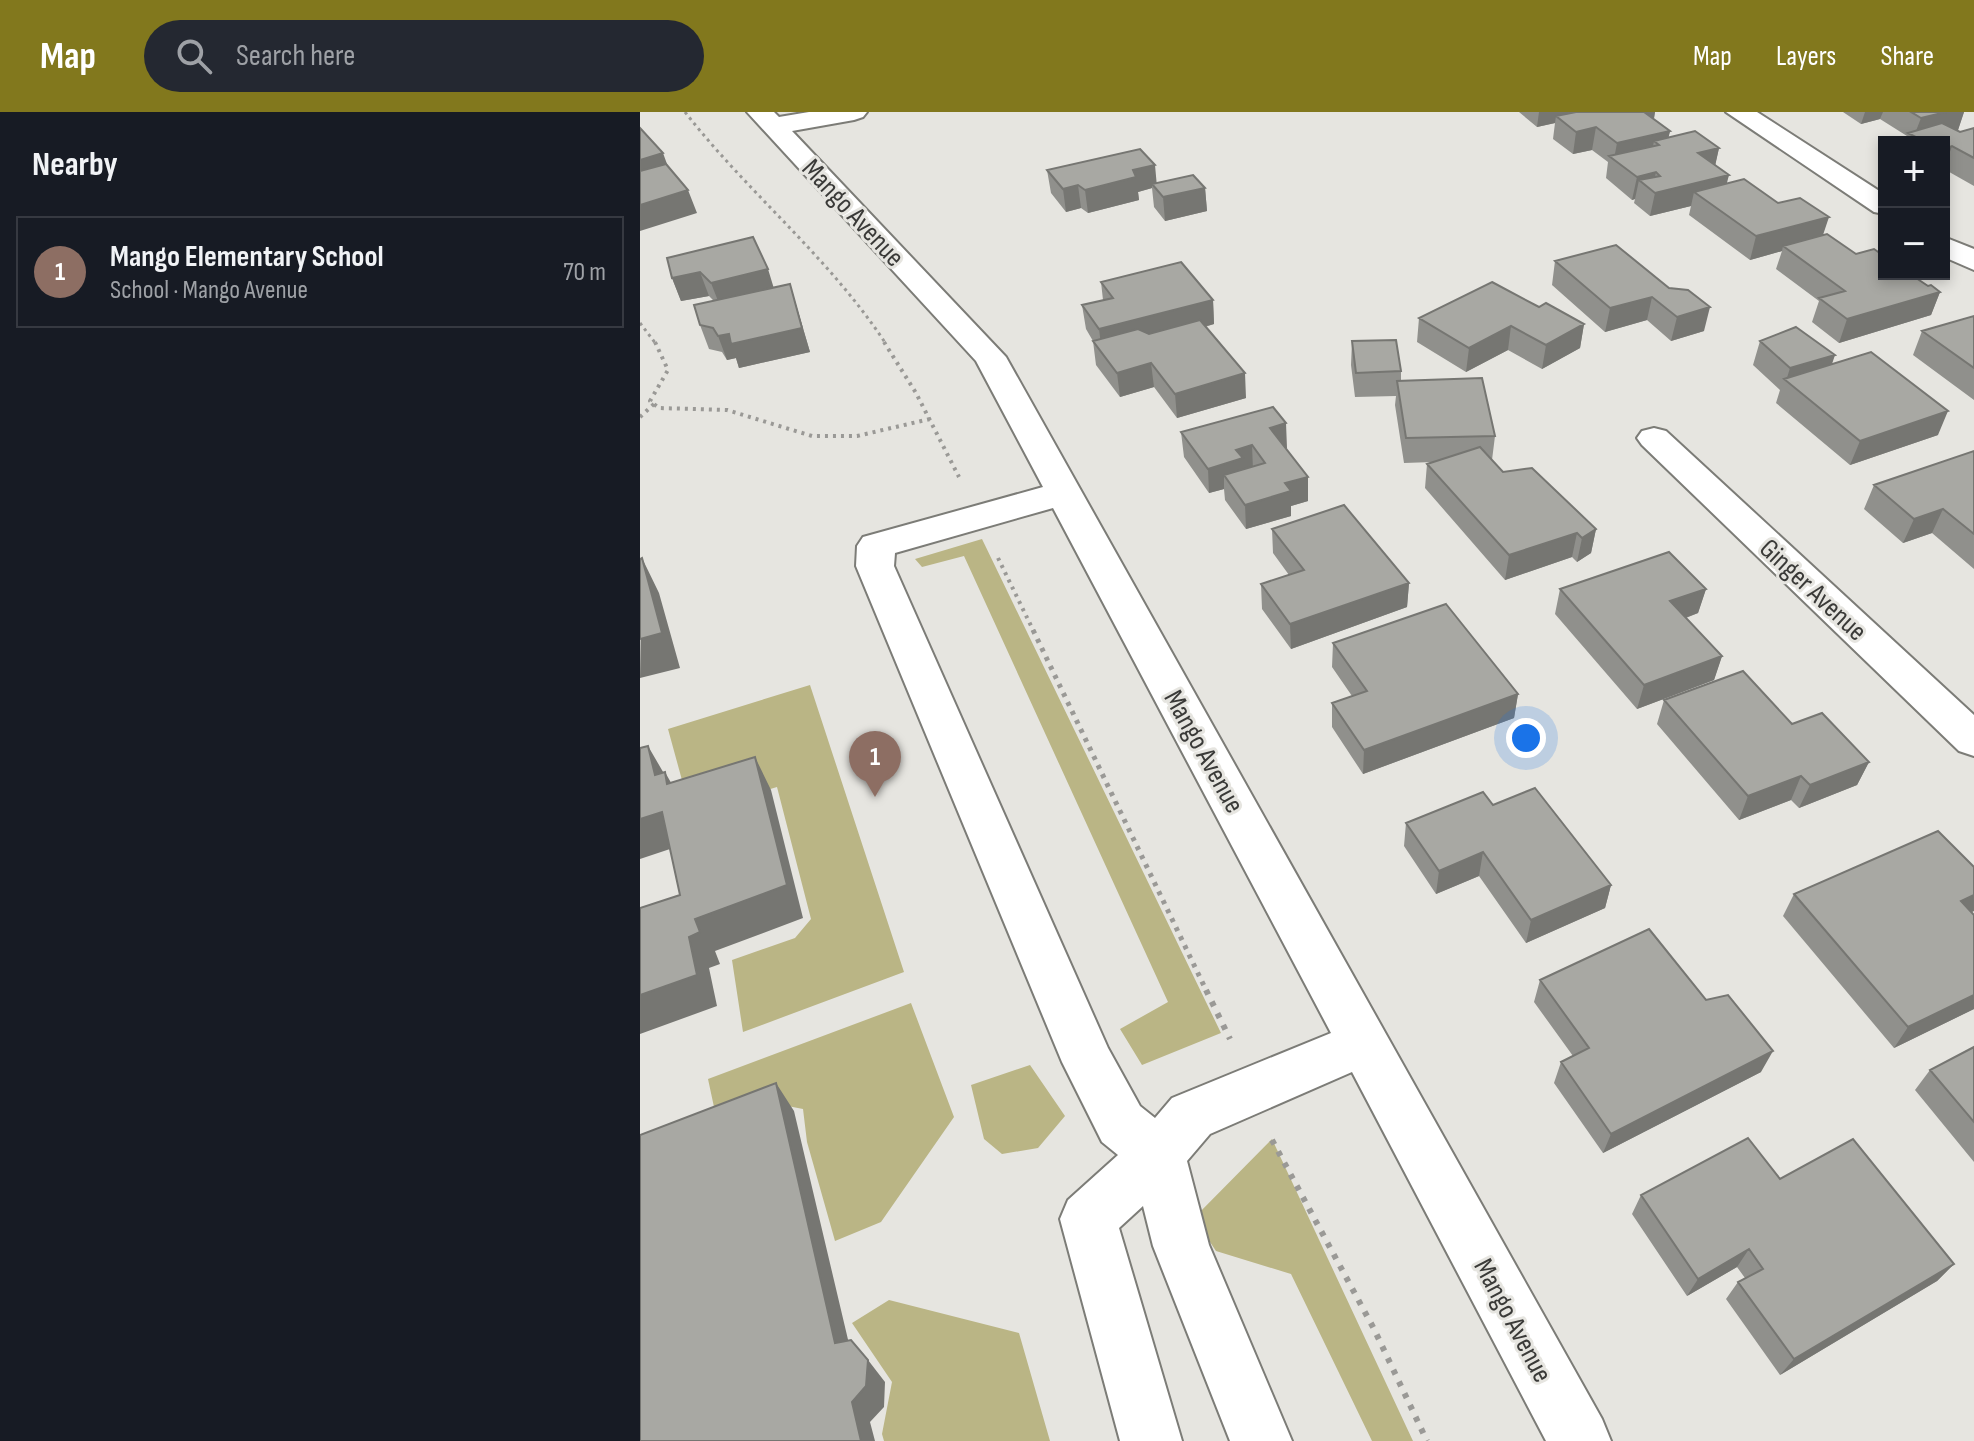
<!DOCTYPE html>
<meta charset="utf-8">
<style>
:root{--surface:#171b24;--page:#242831;--text:#f1f3f6;--muted:#9ea1a6;--line:#363941;--accent:#82781d}
body{margin:0;font-family:"Sofia Sans Condensed",sans-serif;background:var(--page);color:var(--text)}
.controls{position:absolute;right:24px;top:24px;display:grid;overflow:hidden;border-radius:0px;box-shadow:0 4px 12px #0003}
.controls button{width:72px;height:72px;display:grid;place-items:center;padding:0;border:0;border-bottom:2px solid var(--line);background:var(--surface);color:var(--text);font:40px sans-serif}
.you{position:absolute;left:886px;top:626px;width:28px;height:28px;margin:-20px;border:6px solid #fff;border-radius:50%;background:#1a73e8;box-shadow:0 0 0 12px #1a73e833}
.badge{display:grid;place-items:center;width:52px;height:52px;border-radius:50%;background:var(--accent);color:#fff;font-size:26px;font-weight:700}
.pin{position:absolute;translate:-50% -66px;filter:drop-shadow(0 2px 4px #0008)}
.pin::after{content:'';position:absolute;top:42px;width:28px;height:24px;background:inherit;clip-path:polygon(0 0,100% 0,50% 100%)}
.list{margin:0;padding:0;list-style:none}
h2{display:flex;justify-content:space-between;align-items:center;height:104px;margin:0;padding:0 32px;font-size:34px}
h2 small{font-size:26px;font-weight:400;color:var(--muted)}
.list li{display:grid;grid-template-columns:52px 1fr auto;gap:24px;align-items:center;box-sizing:border-box;height:112px;margin:0 16px 16px;padding:0 16px;border:2px solid var(--line);border-radius:0px}
.list b{display:block;font-size:30px;white-space:nowrap}
.list p{margin:0;font-size:26px;white-space:nowrap;color:var(--muted)}
.list em{font-size:26px;font-style:normal;color:var(--muted)}
.icon{flex:none;width:44px;height:44px;fill:none;stroke:currentColor;stroke-width:2;stroke-linecap:round;stroke-linejoin:round}
.map{position:relative;flex:none;width:1334px;height:1329px;overflow:hidden}
header{display:flex;align-items:center;gap:48px;box-sizing:border-box;height:112px;padding:0 40px;background:var(--accent);color:#fff}
header strong{font-size:38px}
nav{display:flex;gap:44px;margin-inline-start:auto;font-size:28px}
.search{width:560px;height:72px;background:var(--page);display:flex;align-items:center;gap:20px;box-sizing:border-box;padding:0 28px;border-radius:44px;color:var(--muted);font-size:30px}
main{display:flex}
aside{flex:1;background:var(--surface)}
.map>svg:first-child{display:block}
.green{fill:#bab585}
.lines{fill:none;stroke-linecap:round;stroke-linejoin:round}
.minor-casing{stroke:#7c7c77;stroke-width:4}
.path-far3{stroke:#9a9996;stroke-width:3;stroke-dasharray:3 4;stroke-linecap:butt}
.path-far2{stroke:#9a9996;stroke-width:4;stroke-dasharray:3 5;stroke-linecap:butt}
.path-far1{stroke:#9a9996;stroke-width:5;stroke-dasharray:4 6;stroke-linecap:butt}
.path{stroke:#9a9996;stroke-width:6;stroke-dasharray:5 8;stroke-linecap:butt}
.minor{fill:#fff;fill-rule:evenodd}
.wall{fill:#90908c}
.shaded-wall{fill:#767672}
.building{fill:#a8a8a3;stroke:#767672;stroke-width:2}
.labels{text-anchor:middle;stroke-width:6;stroke-linejoin:round;paint-order:stroke}
.street-label{font-size:28px;fill:#3a3a38;stroke:#e6e5e0}
</style>
<header>
<strong>Map</strong>
<div class="search"><svg class="icon" aria-label="search" viewBox="0 0 24 24"><circle cx="10" cy="10" r="6"/><path d="M15 15l6 6"/></svg>Search here</div>
<nav><a>Map</a><a>Layers</a><a>Share</a></nav>
</header>
<main>
<aside>
<h2>Nearby<small></small></h2>
<ul class="list">
<li><span class="badge" style="background:#8d6e63">1</span><div><b>Mango Elementary School</b><p>School · Mango Avenue</p></div><em>70 m</em></li>
</ul>
</aside>
<div class="map">
<svg width="1334" height="1329" viewBox="0 0 1334 1329">
<rect width="100%" height="100%" fill="#e6e5e0"/>
<!-- green -->
<path class="green" d="M342 427 581 921 502 953 480 917 528 890 324 444 282 455 275 447Z
M170 573 264 860 103 920 92 848 155 826 171 807 137 675 51 701 28 617Z
M271 891 314 1005 241 1110 195 1129 167 1030 163 997 127 990 77 1009 68 967Z
M390 953 425 1004 398 1036 362 1042 344 1027 331 973Z
M632 1027 773 1329H732L651 1162 576 1139 554 1106Z
M249 1188 379 1221 410 1329H244L242 1322 252 1270 212 1211Z"/>
<g class="lines">
<defs>
<path id="minor" d="M107 0H134L139 5 169 0H227L223 5 214 8 152 19 366 245 962 1307 971 1329H906L712 960 570 1022 547 1049 569 1133 652 1329H590L513 1134 503 1094 479 1116 542 1329H480L420 1107 428 1088 478 1043 462 1030 422 950 216 454 217 434 223 425 403 375 336 249ZM413 396 691 921 532 986 515 1006 500 994 468 936 254 454 255 441Z
M1086 0H1117L1244 82V102L1234 100Z
M1304 125 1334 137V158L1304 145Z
M1014 316 1026 319 1334 603V644L1319 639 1002 333 997 326 1002 319Z"/>
</defs>
<!-- minor casing -->
<use href="#minor" class="minor-casing"/>
<!-- path-far3 -->
<path class="path-far3" d="M45 0C108 81 189 145 246 232
M0 211 16 232"/>
<!-- path-far2 -->
<path class="path-far2" d="M15 230 28 258 10 289 19 296 87 298 172 324H217L290 307
M244 230 276 281 319 365
M0 305 14 292
M358 446 394 520"/>
<!-- path-far1 -->
<path class="path-far1" d="M393 518 567 880"/>
<!-- path -->
<path class="path" d="M566 878 590 927
M632 1028 734 1217 787 1329"/>
<!-- minor -->
<use href="#minor" class="minor"/>
</g>
<!-- wall -->
<path class="wall" d="M879 0H1015L1014 7 1030 19 1028 26 1079 36 1075 53 1087 71 1183 123 1216 142 1300 180 1291 203 1199 231 1172 210 1179 189 1136 157 1142 139 1110 148 1049 103 1051 94 1010 104 994 91 995 87 992 88 966 66 968 50 952 38 933 42 913 27 915 11 897 15Z
M1203 0H1324L1318 18H1316L1320 20 1334 16V74L1304 57V30H1264L1267 24 1240 7 1221 12Z
M407 58 565 76 567 99 525 109 514 95 512 76 498 80 499 88 448 101 441 96 426 100 411 81Z
M27 146 134 176 157 196 170 240 99 256 96 246 87 248 82 240 69 237 60 213 74 189 69 184 41 189 32 166Z
M915 149 1029 176 1064 219 1031 229 1007 208 965 220 912 173Z
M461 170 573 188 574 212 565 215 606 286 537 306 514 275 480 285 456 253 453 229 446 217 442 193 463 188Z
M899 195 944 212 940 236 902 257 868 238 826 260 777 230 779 206Z
M1334 204V288L1273 243 1282 219Z
M712 229 761 259V269L855 324 852 348 863 360 956 417 951 441 937 450 932 445 865 468 785 376 787 352 793 350 764 351 755 293 756 284 715 285 711 253Z
M1120 229 1192 252 1298 323 1210 353 1136 291 1140 278 1113 253Z
M541 320 647 336H645L668 365V389L651 394V404L606 417 585 388 584 377 569 381 544 345Z
M1334 339V457L1292 421 1263 431 1224 397 1234 373Z
M632 417 769 471 767 495 651 537 622 497 621 472 649 463 633 441Z
M920 477H1066L1058 501 1046 506 1082 544 1074 568 997 597 915 502Z
M693 531 878 582 874 606 723 662 692 615V591L712 584 692 555Z
M1024 588 1152 612 1229 650 1217 673 1159 696 1151 688 1099 708 1017 612Z
M853 693 971 773 965 796 886 831 839 764 796 782 764 734 766 711Z
M1334 755V799L1331 800 1334 897 1254 936 1143 804 1154 782Z
M900 868 1066 888 1121 960 963 1041 914 971 921 950 933 944 894 890Z
M1334 935V1050L1275 978 1290 958Z
M1140 1067 1314 1152 1297 1169 1140 1263 1086 1187 1098 1170 1105 1166 1097 1155 1047 1184 992 1102 1001 1083Z"/>
<!-- shaded-wall -->
<path class="shaded-wall" d="M899 0H956L916 4 915 11 897 15Z
M999 0H1015L1012 16Z
M1225 0H1243L1240 7 1221 12Z
M1306 0H1324L1318 18 1279 27 1274 24 1281 6Z
M956 15 952 38 933 42 936 20Z
M1030 19 1025 41 1019 33 1014 29 1011 45 974 47 977 31Z
M1312 34 1304 57V37Z
M1079 36 1074 59 1058 41Z
M23 41 31 63 0 73V48Z
M515 53 517 75 512 72V76L498 80 499 88 448 101 445 78 493 58Z
M1016 60 1012 79 999 68 995 87 992 88 997 65Z
M1089 63 1083 86 1054 80 1051 94 1010 104 1015 81Z
M438 73 441 96 426 100 423 77Z
M565 76 567 99 525 109 523 85Z
M48 78 57 101 0 119V93Z
M1189 105 1181 129 1143 134 1142 139 1110 148 1116 124Z
M128 157 135 180 80 194 71 171Z
M60 160 69 184 41 189 32 166Z
M150 172 170 240 99 256 96 246 87 248 78 224Z
M1300 180 1291 203 1199 231 1207 207Z
M1012 185 1007 208 965 220 970 196Z
M573 188 574 212 462 241 459 217Z
M1070 195 1064 219 1031 229 1037 205Z
M944 212 940 236 902 257 906 233Z
M871 214 868 238 826 260 829 236Z
M1195 243 1187 267 1146 269 1150 256Z
M511 251 514 275 480 285 477 261Z
M605 261 606 286 537 306 535 282Z
M1308 299 1298 323 1210 353 1220 329Z
M646 311 647 336 630 340V316Z
M612 333 613 358 584 363V377L569 381 568 357 596 338Z
M668 365V389L651 394V404L606 417 605 393 645 371Z
M1303 397 1292 421 1263 431 1274 407Z
M956 417 951 441 937 450 942 426Z
M937 421 932 445 865 468 869 443Z
M2 446 19 481 40 556 0 566Z
M769 471 767 495 651 537 650 512Z
M1066 477 1058 501 1023 514 1030 489Z
M1082 544 1074 568 997 597 1004 573Z
M878 582 874 606 723 662 724 638Z
M8 634 26 665 25 660 44 694 15 663Z
M115 645 131 678 163 806 75 839 80 852 69 856 77 894 0 922V883L49 825Z
M1229 650 1217 673 1159 696 1170 673Z
M1161 664 1151 688 1099 708 1108 684Z
M22 700 42 733 0 747V707Z
M843 740 839 764 796 782 799 759Z
M971 773 965 796 886 831 891 808Z
M1334 783V799L1306 812 1321 789Z
M1334 883V897L1254 936 1268 915Z
M1133 939 1121 960 963 1041 971 1022Z
M136 971 154 999 214 1253 195 1231Z
M1109 1137 1097 1155 1047 1184 1058 1167Z
M1314 1152 1297 1169 1140 1263 1154 1247Z
M228 1248 245 1270 244 1295 230 1310 235 1329H221L212 1290Z"/>
<!-- building -->
<path class="building" d="M936 0H1004L1030 19 977 31 956 15 936 20 916 4Z
M1271 0H1306L1281 6Z
M1302 11 1320 20 1334 16V46L1312 34 1304 37V30H1285L1268 21Z
M0 16 23 41 0 48Z
M1055 19 1079 36 1058 41 1089 63 1015 81 999 68 1020 64 1016 60 997 65 969 44 1019 33 1014 29Z
M500 37 515 53 493 58 496 65 445 78 438 73 423 77 407 58Z
M26 52 48 78 0 93V59Z
M553 63 565 76 523 85 512 72Z
M1104 67 1138 91 1160 86 1189 105 1116 124 1054 80Z
M1187 122 1216 142 1234 137 1244 144V162H1270L1288 174 1291 173 1300 180 1207 207 1179 186 1205 179 1143 134Z
M113 125 128 157 71 171 60 160 32 166 27 146Z
M976 133 1029 176 1048 178 1070 195 1037 205 1012 185 970 196 915 149Z
M541 150 573 188 459 217 442 193 473 186 461 170Z
M852 170 899 195 906 191 944 212 906 233 871 214 829 236 779 206Z
M150 172 162 216 91 232 89 222 78 224 73 216 60 213 54 193Z
M1334 204V256L1282 219Z
M560 208 605 261 535 282 511 251 477 261 453 229 498 217 509 222Z
M1156 215 1195 243 1150 256 1120 229Z
M756 228 761 259 716 261 712 229Z
M1231 240 1308 299 1220 329 1144 267Z
M842 266 855 324 766 326 757 269Z
M633 295 646 311 630 316 668 365 645 371 651 379 605 393 584 363 625 351 612 333 596 338 603 346 568 357 541 320Z
M840 335 863 360 892 356 956 417 942 426 937 421 869 443 787 352Z
M1334 339V422L1303 397 1274 407 1234 373Z
M704 393 769 471 650 512 621 472 664 458 632 417Z
M1029 440 1066 477 1030 489 1082 544 1004 573 920 477Z
M2 446 22 521 0 527V447Z
M806 492 878 582 724 638 692 591 727 579 693 531Z
M1103 559 1152 612 1182 601 1229 650 1170 673 1161 664 1108 684 1024 588Z
M8 634 15 663 25 660 27 672 115 645 147 773 55 807 60 820 49 825 57 863 0 883V796L40 783 22 700 0 707V636Z
M895 676 971 773 891 808 843 740 799 759 766 711 843 680 853 693Z
M1298 719 1334 755V783L1321 789 1334 803V883L1268 915 1154 782Z
M1009 817 1066 888 1088 883 1133 939 971 1022 921 950 949 936 900 868Z
M1334 935V1010L1290 958Z
M136 971 195 1231 211 1228 228 1248 226 1274 212 1290 221 1329H0V1023Z
M1108 1026 1140 1067 1213 1027 1314 1152 1154 1247 1098 1170 1123 1157 1109 1137 1058 1167 1001 1083Z"/>
<g class="labels">
<!-- street labels -->
<g class="street-label">
<text transform="translate(214 100) rotate(47)" y="10">Mango Avenue</text>
<text transform="translate(1174 477) rotate(43)" y="10">Ginger Avenue</text>
<text transform="translate(565 639) rotate(61)" y="10">Mango Avenue</text>
<text transform="translate(874 1208) rotate(62)" y="10">Mango Avenue</text>
</g>
</g>
</svg>
<div class="controls">
<button>+</button>
<button>−</button>
</div>
<div class="you"></div>
<div class="pin badge" style="left:235px;top:685px;background:#8d6e63">1</div>
</div>
</main>
